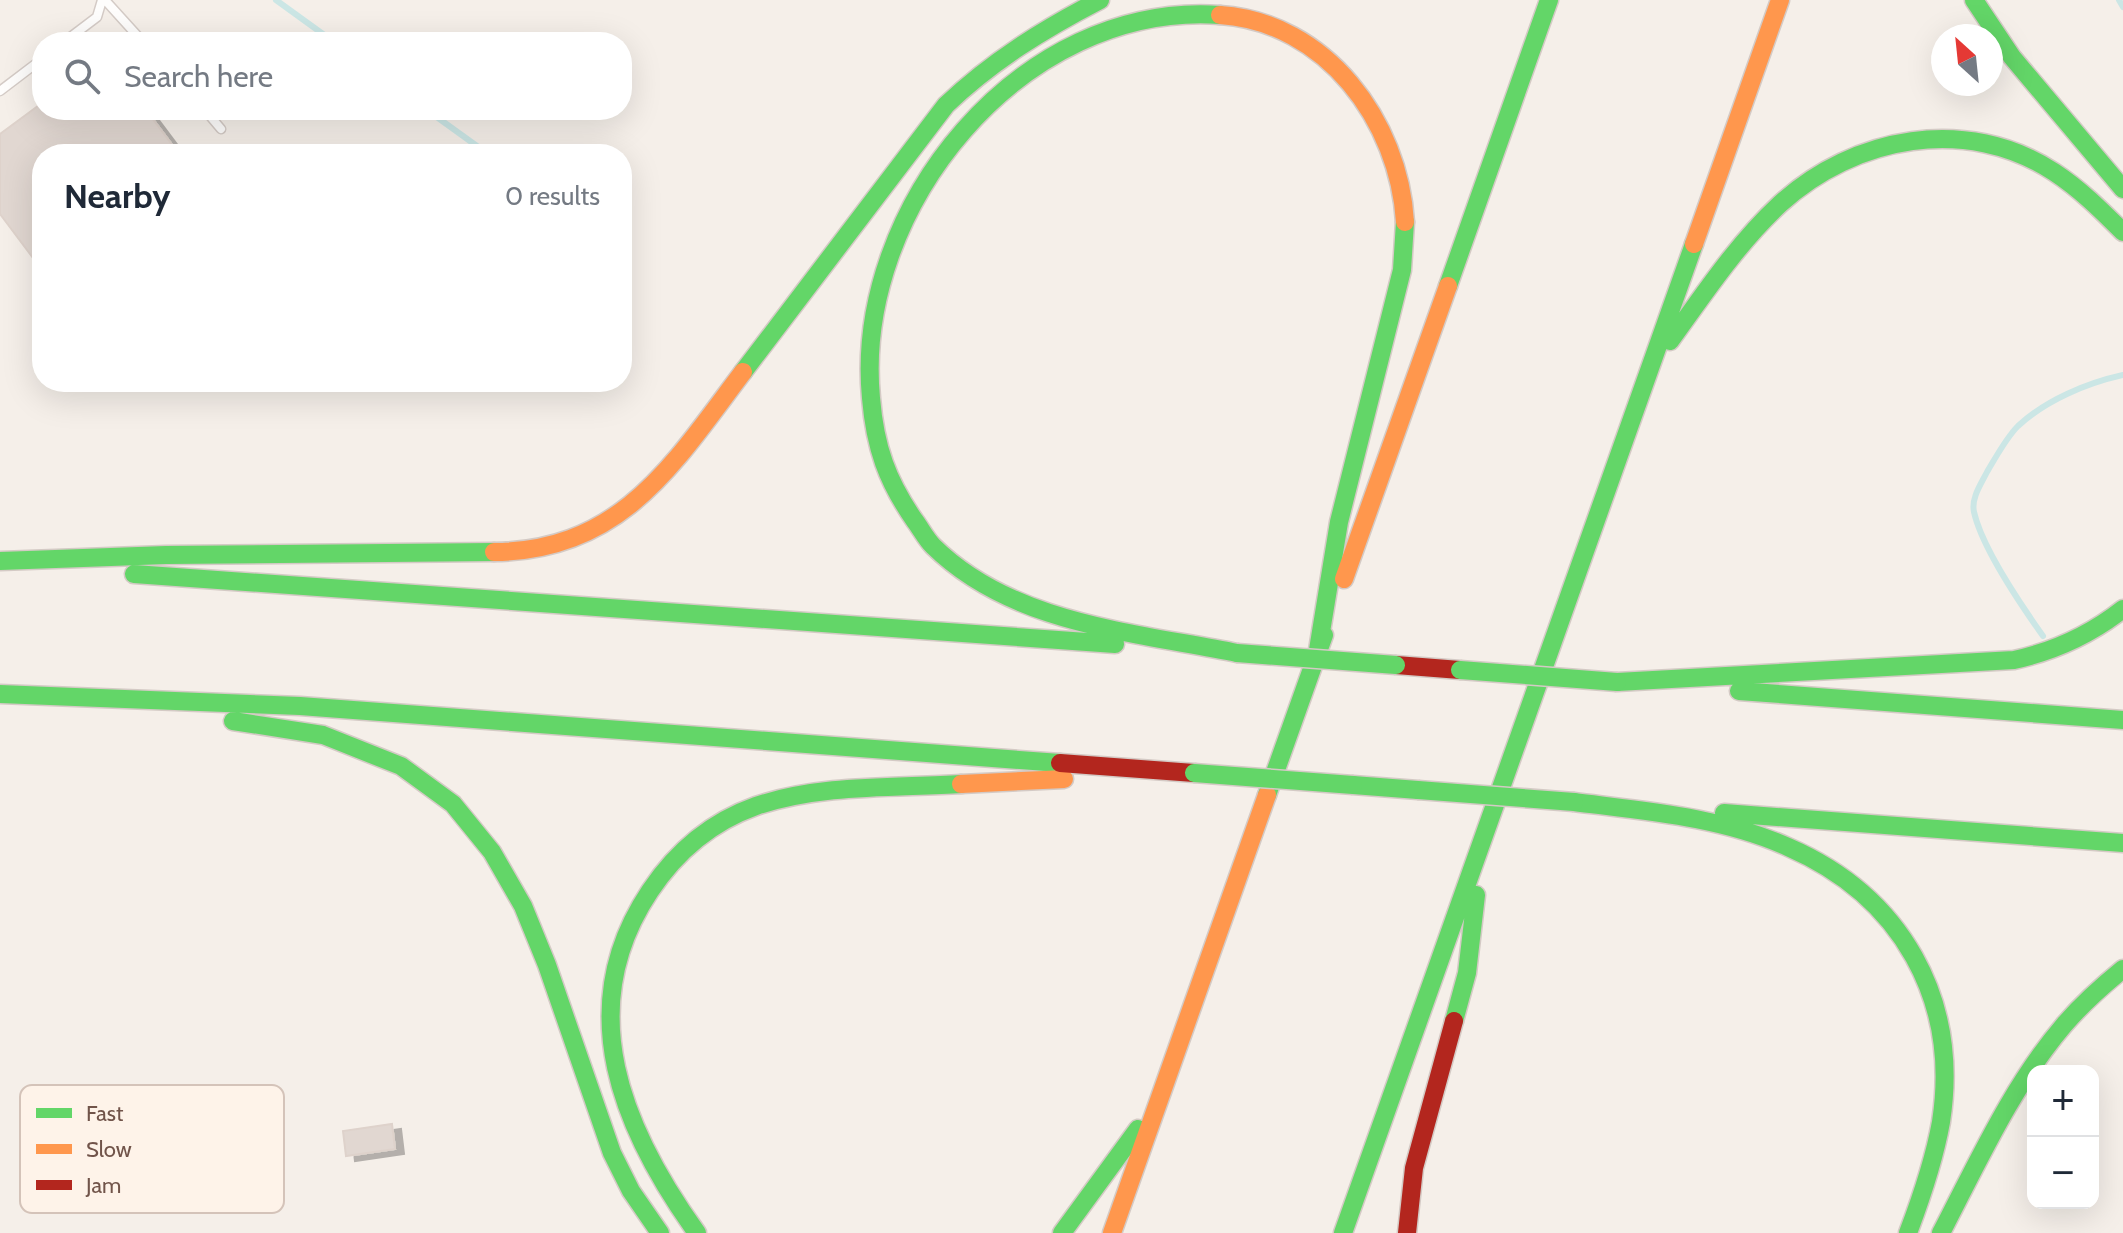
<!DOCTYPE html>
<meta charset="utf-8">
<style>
:root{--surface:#fff;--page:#f2f2f3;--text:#1f2937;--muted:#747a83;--line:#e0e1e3}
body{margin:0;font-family:Cabin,sans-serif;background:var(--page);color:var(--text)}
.controls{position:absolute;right:24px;bottom:24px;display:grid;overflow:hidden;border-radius:16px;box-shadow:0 8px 32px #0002}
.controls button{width:72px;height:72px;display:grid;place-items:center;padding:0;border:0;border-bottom:2px solid var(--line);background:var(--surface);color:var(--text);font:40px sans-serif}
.compass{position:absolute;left:1931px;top:24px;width:72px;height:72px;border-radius:50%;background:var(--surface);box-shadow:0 8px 32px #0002;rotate:333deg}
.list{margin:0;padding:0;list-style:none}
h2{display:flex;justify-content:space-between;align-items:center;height:104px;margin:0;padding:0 32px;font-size:34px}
h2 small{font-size:26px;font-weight:400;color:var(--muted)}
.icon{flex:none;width:44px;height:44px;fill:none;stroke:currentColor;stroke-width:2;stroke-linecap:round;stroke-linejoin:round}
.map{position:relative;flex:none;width:2123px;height:1233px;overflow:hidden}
.search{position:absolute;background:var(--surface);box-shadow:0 8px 32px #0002;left:32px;top:32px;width:600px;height:88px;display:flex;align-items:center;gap:20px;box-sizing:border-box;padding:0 28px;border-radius:32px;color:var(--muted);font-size:30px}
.panel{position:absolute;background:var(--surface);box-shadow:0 8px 32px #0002;left:32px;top:144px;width:600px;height:248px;border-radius:32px}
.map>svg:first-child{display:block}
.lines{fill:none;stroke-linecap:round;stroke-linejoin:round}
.stream{stroke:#cbe6e5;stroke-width:6}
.building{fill:#e1d7d1;stroke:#ded2cb;stroke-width:2;filter:url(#shadow)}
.lane-casing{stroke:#d4cbc6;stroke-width:11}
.fast-casing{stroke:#d4cac5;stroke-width:21}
.slow-casing{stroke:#d4cac5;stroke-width:21}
.jam-casing{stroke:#d4cac5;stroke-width:21}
.lane{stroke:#fefdfc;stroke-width:8}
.fast{stroke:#63d668;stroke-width:18}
.slow{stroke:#ff974d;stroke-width:18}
.jam{stroke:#b3261e;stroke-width:18}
.fast-bridge-casing{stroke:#d4cac5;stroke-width:21;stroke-linecap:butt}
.fast-bridge{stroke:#63d668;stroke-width:18}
.key{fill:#fef3e9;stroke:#d4c3b9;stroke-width:2}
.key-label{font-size:22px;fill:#71544a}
</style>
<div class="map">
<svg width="2123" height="1233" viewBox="0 0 2123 1233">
<defs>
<filter id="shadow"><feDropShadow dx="9" dy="5" stdDeviation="0" flood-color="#0004"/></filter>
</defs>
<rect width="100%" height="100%" fill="#f5efe9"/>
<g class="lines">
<!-- stream -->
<path class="stream" d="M276 0 334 42
M2119 0 2123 7
M427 110 488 154
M2043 636C2021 605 1982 548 1974 512 1971 498 1981 484 1987 472 1996 457 2006 438 2018 426 2046 400 2087 383 2123 375"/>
</g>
<!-- building -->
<path class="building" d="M42 103V110H146L179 154H42V270L0 214V134Z
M392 1124 395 1149 346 1156 343 1131Z"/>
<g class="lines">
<defs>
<path id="lane" d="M105 0 143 42
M64 42 97 17 102 0
M0 91 42 59
M205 110 221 129"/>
<path id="fast" d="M1974 0 2012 57 2123 189
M1220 15C1021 1 853 208 871 398 875 447 887 481 915 521 921 529 926 539 933 546 1012 624 1133 632 1237 653
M1448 286 1549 0
M1670 341C1704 294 1737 244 1780 204 1854 136 1967 115 2054 172 2080 189 2101 210 2123 232
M743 372 946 105C992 61 1044 29 1100 0
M0 561 166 555 494 552
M134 574 1115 644
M1318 650 1339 522 1402 270 1405 222
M1617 682 2014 660C2055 651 2090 635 2123 609
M1739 691 2123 720
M0 694 300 706 1060 763
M233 721 323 735 401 766 453 804 492 852 523 906 547 965 612 1153 631 1191 660 1233
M1353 785 1418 790
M1267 795 1324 635
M1574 802C1645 811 1722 817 1788 847 1901 896 1960 999 1941 1122 1934 1161 1922 1196 1908 1233
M1724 813 2123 843
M1454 1021 1467 973 1476 895
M697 1233C623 1130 571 1009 650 891 676 852 711 822 756 806 821 784 894 788 961 784
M1062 1233 1138 1129
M1343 1233 1694 244
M1941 1233C1978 1162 2012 1086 2064 1025 2082 1004 2102 986 2123 969"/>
<path id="slow" d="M1220 15C1326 22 1399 121 1405 222
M1694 244 1780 0
M494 552C622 551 674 463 743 372
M1344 579 1448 286
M961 784 1064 779
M1112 1233 1267 795"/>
<path id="jam" d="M1396 665 1460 670
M1060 763 1194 773
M1407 1233 1414 1168 1454 1021"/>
</defs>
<!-- lane casing -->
<use href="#lane" class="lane-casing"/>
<!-- fast casing -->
<use href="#fast" class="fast-casing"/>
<!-- slow casing -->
<use href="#slow" class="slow-casing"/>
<!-- jam casing -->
<use href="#jam" class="jam-casing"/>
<!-- lane -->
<use href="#lane" class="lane"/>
<!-- fast -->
<use href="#fast" class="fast"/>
<!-- slow -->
<use href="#slow" class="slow"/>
<!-- jam -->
<use href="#jam" class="jam"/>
<defs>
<path id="fast-bridge" d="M1237 653 1396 665
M1460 670 1617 682
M1194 773 1353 785
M1418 790 1574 802"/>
</defs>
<!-- fast-bridge casing -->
<use href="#fast-bridge" class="fast-bridge-casing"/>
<!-- fast-bridge -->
<use href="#fast-bridge" class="fast-bridge"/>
</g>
<!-- legend -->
<rect x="20" y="1085" width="264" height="128" rx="12" class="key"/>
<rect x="36" y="1108" width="36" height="10" fill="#63d668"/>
<rect x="36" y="1144" width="36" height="10" fill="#ff974d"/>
<rect x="36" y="1180" width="36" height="10" fill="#b3261e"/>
<g class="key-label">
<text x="86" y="1121">Fast</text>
<text x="86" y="1157">Slow</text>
<text x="86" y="1193">Jam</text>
</g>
</svg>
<div class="controls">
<button>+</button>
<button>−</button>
</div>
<svg class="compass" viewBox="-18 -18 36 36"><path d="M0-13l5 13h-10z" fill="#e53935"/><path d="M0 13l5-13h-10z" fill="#747a83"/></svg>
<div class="search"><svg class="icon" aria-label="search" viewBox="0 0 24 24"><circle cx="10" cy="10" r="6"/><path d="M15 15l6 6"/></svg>Search here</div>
<section class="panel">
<h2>Nearby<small>0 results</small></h2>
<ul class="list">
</ul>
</section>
</div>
